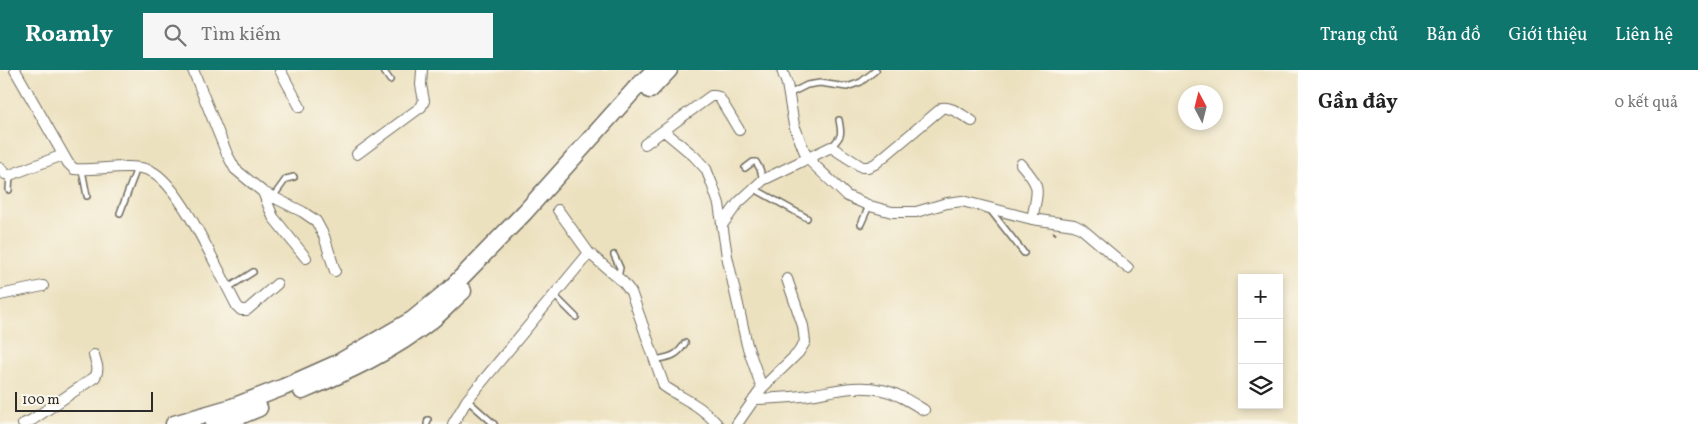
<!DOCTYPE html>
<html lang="vi">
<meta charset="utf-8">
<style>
:root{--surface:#fff;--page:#f6f6f6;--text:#222;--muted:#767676;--line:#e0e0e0;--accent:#0f766e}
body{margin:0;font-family:Vollkorn,serif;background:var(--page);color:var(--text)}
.controls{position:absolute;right:15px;bottom:15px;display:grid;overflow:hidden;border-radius:0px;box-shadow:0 2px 8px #0003}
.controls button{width:45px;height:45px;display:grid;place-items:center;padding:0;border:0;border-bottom:1px solid var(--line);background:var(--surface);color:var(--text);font:25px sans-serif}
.compass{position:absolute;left:1178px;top:15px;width:45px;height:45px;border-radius:50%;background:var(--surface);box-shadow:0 2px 8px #0003;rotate:353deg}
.scale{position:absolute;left:15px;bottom:12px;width:138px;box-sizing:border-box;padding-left:5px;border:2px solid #2b2b2b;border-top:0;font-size:14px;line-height:18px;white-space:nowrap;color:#2b2b2b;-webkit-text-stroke:4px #fbf7ec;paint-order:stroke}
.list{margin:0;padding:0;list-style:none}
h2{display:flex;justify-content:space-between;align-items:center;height:65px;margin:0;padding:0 20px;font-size:21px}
h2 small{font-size:16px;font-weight:400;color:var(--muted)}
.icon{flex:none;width:28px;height:28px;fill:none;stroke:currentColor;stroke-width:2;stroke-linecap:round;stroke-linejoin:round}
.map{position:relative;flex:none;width:1298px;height:354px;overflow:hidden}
header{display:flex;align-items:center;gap:30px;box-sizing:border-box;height:70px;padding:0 25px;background:var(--accent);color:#fff}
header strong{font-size:24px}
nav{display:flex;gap:28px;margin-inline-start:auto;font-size:18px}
.search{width:350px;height:45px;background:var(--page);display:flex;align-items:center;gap:12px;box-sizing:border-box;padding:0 18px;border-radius:0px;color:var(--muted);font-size:19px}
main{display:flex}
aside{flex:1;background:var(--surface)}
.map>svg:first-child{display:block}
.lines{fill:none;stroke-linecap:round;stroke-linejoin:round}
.service-casing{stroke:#6f6b5f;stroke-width:8}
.minor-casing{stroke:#6f6b5f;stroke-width:12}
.trunk-casing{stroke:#6f6b5f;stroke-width:19}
.path{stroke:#6f6b5f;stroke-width:2;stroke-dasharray:4 4;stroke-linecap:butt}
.service{stroke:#fff;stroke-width:5}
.minor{stroke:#fff;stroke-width:10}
.trunk{stroke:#fff;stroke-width:16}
</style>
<header>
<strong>Roamly</strong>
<div class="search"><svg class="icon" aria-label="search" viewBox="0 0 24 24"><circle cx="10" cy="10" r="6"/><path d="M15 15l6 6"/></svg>Tìm kiếm</div>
<nav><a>Trang chủ</a><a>Bản đồ</a><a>Giới thiệu</a><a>Liên hệ</a></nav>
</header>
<main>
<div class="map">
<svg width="1298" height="354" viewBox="0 0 1298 354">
<rect width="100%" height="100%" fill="#fbf7ec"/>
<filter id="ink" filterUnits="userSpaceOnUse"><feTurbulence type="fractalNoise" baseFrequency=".02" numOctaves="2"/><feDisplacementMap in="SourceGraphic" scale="10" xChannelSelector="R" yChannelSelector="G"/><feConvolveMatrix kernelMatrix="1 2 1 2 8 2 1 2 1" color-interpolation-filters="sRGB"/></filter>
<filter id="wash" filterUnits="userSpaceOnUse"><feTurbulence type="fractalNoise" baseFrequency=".0096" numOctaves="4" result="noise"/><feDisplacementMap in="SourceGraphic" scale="20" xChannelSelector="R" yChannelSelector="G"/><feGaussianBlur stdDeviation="1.12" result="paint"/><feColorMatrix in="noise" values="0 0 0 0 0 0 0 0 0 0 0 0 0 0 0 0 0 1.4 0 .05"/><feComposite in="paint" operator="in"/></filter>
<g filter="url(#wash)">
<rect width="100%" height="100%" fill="#ece1bf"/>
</g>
<g filter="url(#ink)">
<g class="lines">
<defs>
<path id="service" d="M383 0 390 10
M789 24 807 15 820 13 847 17 861 12 876 0
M831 77C842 66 842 65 839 50
M745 98 753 92H756L760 99 763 110
M82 100 87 126
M753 118 807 148
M9 120 10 105
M273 127 286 109 294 107
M991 141 1024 183
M120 143 137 98
M861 154 869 136
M614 185 620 198 618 207
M228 218 253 202
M554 225 576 247
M654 290C669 287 677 287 685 273
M467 330 494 354
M427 354 428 350"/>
<path id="minor" d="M15 0 68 93 74 99C96 101 132 92 151 101 181 115 220 205 237 236L241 240H247L277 214
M193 0 227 84 235 99 263 122 303 142 316 151 324 166 335 201
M280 0 300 37
M782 0 787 14 794 55 807 88 847 126 870 136 892 142H916L947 133 962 131 1032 149 1074 155 1082 159 1128 198
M664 61 694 86 706 99 712 114 719 134 727 186 747 275 762 318
M645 74 711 26H715L719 27 739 60
M357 84 421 37 424 31 421 15 422 0
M1021 94C1042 118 1038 119 1032 149
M0 98 5 104 10 105 63 85
M263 122 273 147 306 188
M558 140 589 183 623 212 631 222 664 316C684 330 700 334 717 354
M722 155 738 133 763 110 831 77 862 97H868L875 94 942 38C952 36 963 46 972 51
M0 225 43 216
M754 329C773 328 791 328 809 325 834 321 856 314 882 320 897 323 911 332 924 340
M23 354 32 350 95 307C100 299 96 293 94 285
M453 354 467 330 589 183
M737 354 762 318 798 283 805 272 803 256 787 209"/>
<path id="trunk" d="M650 20 669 0
M302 321C348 302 393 281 432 250 443 241 452 231 463 221
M174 354 232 337 284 317 338 293 412 250 450 219 525 142 635 19 655 0
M214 354 235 348 259 338"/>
</defs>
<!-- service casing -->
<use href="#service" class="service-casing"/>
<!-- minor casing -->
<use href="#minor" class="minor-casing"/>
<!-- trunk casing -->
<use href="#trunk" class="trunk-casing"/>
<!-- path -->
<path class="path" d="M1053 162 1059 167"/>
<!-- service -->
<use href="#service" class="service"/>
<!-- minor -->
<use href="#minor" class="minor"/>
<!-- trunk -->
<use href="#trunk" class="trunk"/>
</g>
</g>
</svg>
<div class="controls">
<button>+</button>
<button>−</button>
<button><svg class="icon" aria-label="layers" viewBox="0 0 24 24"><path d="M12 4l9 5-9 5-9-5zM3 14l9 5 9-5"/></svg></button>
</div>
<svg class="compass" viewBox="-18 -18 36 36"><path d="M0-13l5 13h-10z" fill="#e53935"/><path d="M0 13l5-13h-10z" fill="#767676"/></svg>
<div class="scale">100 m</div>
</div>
<aside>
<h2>Gần đây<small>0 kết quả</small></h2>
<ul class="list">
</ul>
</aside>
</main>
